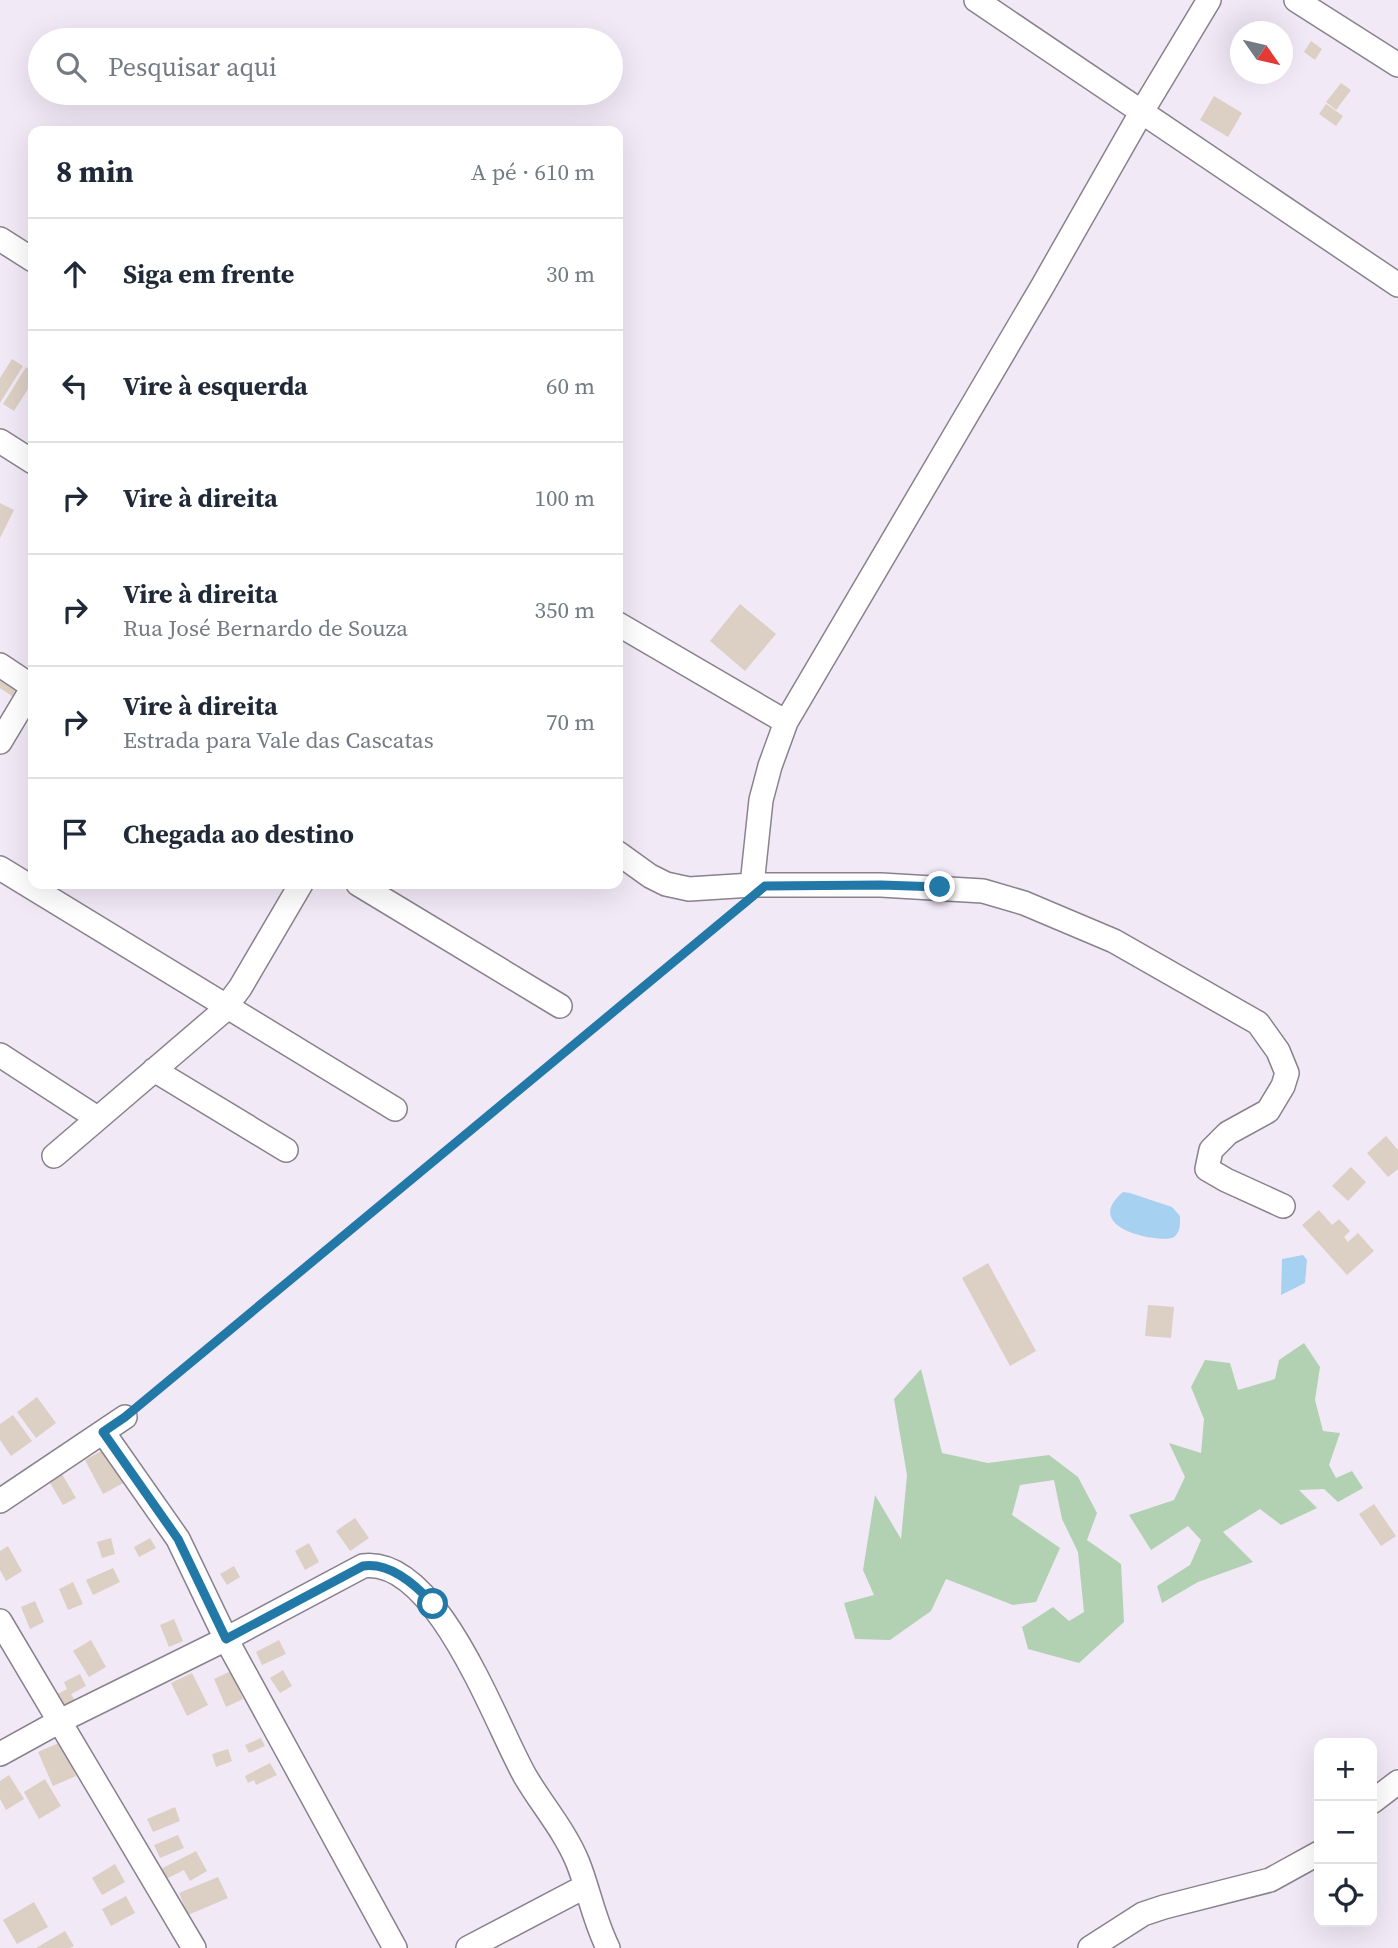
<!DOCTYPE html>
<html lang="pt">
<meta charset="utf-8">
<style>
:root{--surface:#fff;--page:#f2f2f3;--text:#1f2937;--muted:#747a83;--line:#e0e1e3}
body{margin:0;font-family:"Source Serif 4",serif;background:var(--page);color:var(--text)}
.controls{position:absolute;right:21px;bottom:21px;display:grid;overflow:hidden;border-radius:14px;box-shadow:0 7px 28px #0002}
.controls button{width:63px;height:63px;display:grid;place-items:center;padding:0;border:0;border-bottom:2px solid var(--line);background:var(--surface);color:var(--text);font:35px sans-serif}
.compass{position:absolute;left:1230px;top:21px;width:63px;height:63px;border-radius:50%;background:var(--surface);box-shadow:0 7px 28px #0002;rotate:124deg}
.stop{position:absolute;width:21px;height:21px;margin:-16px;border:5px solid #2279a8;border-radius:50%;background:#fff}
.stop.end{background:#2279a8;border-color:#fff;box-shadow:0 2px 7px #0008}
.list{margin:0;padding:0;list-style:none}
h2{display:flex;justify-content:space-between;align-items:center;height:91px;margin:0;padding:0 28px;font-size:30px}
h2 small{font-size:23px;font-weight:400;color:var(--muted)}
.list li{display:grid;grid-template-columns:46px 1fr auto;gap:21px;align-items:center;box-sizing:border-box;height:112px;padding:0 28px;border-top:2px solid var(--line)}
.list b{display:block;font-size:26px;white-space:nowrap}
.list p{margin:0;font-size:23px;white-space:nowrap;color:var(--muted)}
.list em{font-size:23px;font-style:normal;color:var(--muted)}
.icon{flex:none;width:38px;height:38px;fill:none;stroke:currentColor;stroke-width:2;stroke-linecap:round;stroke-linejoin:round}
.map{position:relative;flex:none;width:1398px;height:1948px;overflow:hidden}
.search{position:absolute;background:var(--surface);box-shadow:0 7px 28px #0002;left:28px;top:28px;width:595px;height:77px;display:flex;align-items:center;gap:18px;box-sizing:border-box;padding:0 24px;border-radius:38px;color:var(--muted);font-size:26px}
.panel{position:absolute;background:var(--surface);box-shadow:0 7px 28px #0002;left:28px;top:126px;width:595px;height:763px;border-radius:14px}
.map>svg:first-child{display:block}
.green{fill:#b2d0b2}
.water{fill:#a7d1f1}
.building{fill:#dccfc4}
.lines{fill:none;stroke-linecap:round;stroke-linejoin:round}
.minor-casing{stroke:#89818d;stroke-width:26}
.path{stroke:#9a949e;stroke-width:2.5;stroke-dasharray:5 3.5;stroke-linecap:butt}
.minor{stroke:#fff;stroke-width:23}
.route{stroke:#2279a8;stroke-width:9}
</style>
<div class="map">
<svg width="1398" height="1948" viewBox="0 0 1398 1948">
<rect width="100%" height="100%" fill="#f2e9f7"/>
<!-- green -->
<path class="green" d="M1304 1343 1320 1367 1315 1400 1323 1431 1340 1433 1329 1465 1336 1478 1352 1471 1363 1488 1338 1502 1324 1489 1299 1490 1317 1508 1281 1525 1260 1509 1223 1532 1253 1562 1198 1582 1162 1603 1157 1586 1190 1565 1201 1540 1188 1526 1151 1550 1129 1515 1174 1500 1185 1477 1169 1443 1201 1453 1204 1419 1191 1387 1205 1360 1230 1363 1238 1390 1275 1379 1279 1360Z
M921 1369 942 1453 988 1463 1049 1455 1078 1477 1097 1513 1087 1540 1121 1564 1124 1622 1079 1663 1028 1649 1022 1627 1053 1607 1069 1621 1084 1612 1078 1552 1062 1519 1054 1480 1020 1485 1012 1515 1060 1548 1036 1602 1013 1605 946 1579 931 1611 890 1640 855 1639 844 1603 874 1595 863 1570 875 1495 901 1539 907 1475 894 1399Z"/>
<!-- water -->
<path class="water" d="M1123 1192 1130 1193 1172 1207 1180 1216C1180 1224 1181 1231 1174 1237 1165 1244 1078 1230 1123 1192Z
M1303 1255 1307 1260 1305 1283 1281 1295 1282 1259Z"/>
<!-- building -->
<path class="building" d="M1311 41 1322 49 1315 60 1304 52Z
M1341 83 1351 90 1336 110 1326 102Z
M1214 96 1242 113 1228 137 1200 120Z
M1326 104 1343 116 1336 126 1319 114Z
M12 359 23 366 0 403V378Z
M26 367 33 372V381L14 411 3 404Z
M0 503 14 510 0 538Z
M740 604 776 634 745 671 710 641Z
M0 673 28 686 18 700 0 688Z
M1386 1136 1398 1150V1169L1388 1177 1367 1153Z
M1351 1167 1366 1182 1348 1201 1332 1186Z
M1319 1210 1332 1225 1339 1219 1350 1231 1344 1237 1348 1242 1358 1233 1374 1251 1347 1275 1302 1225Z
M988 1263 1036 1351 1010 1366 962 1278Z
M1148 1305 1174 1307 1171 1338 1145 1336Z
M37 1397 56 1423 36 1438 17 1412Z
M13 1415 32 1441 11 1456 0 1440V1424Z
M110 1446 129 1480 103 1494 85 1460Z
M62 1474 76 1498 63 1505 49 1481Z
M1374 1504 1396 1536 1381 1546 1359 1514Z
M355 1518 369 1538 350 1551 336 1531Z
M111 1538 115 1554 102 1558 97 1542Z
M150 1538 156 1548 139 1557 134 1547Z
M309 1543 319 1562 305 1570 295 1551Z
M8 1546 22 1571 6 1581 0 1570V1551Z
M234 1566 240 1577 227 1585 220 1574Z
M113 1568 120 1582 93 1595 86 1580Z
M73 1582 83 1604 68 1610 59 1589Z
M35 1601 44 1622 30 1629 21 1607Z
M174 1619 183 1641 169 1647 160 1625Z
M91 1640 106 1667 89 1677 73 1651Z
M279 1640 286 1654 262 1665 256 1652Z
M283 1670 292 1686 280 1693 270 1678Z
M231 1671 243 1699 226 1707 214 1679Z
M192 1673 208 1705 187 1716 171 1683Z
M80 1674 86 1686 71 1694 75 1701 64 1706 58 1694 67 1689 64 1682Z
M261 1738 265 1746 249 1753 245 1745Z
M61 1742 76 1776 53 1786 38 1752Z
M228 1749 232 1761 216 1767 212 1754Z
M270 1763 277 1775 256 1785 254 1780 248 1783 245 1776Z
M9 1775 24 1799 6 1810 0 1799V1781Z
M45 1779 61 1806 39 1819 24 1792Z
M175 1807 180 1821 153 1832 147 1819Z
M178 1835 184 1848 160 1858 154 1845Z
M196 1851 207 1871 190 1881 184 1870 162 1881 157 1871Z
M115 1864 125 1882 102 1895 92 1878Z
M218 1877 228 1898 188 1915 179 1893Z
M126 1896 135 1913 111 1926 102 1909Z
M34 1902 48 1927 17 1944 3 1920Z
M65 1931 74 1946 70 1948H36Z"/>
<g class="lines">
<defs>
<path id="minor" d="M976 0 1398 285
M1296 0 1398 65
M0 239 33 260
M0 441 33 462
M618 624 786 722
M0 665 33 687
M0 742 33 687
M618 853 650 876 666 884 689 889 752 885H881L983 891 1024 903 1114 941 1258 1023 1278 1051 1287 1073 1283 1086 1268 1111 1228 1133 1211 1150 1207 1169 1226 1180 1283 1206
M0 868 395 1109
M358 884 560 1006
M752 885 761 800 770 766 786 722 1042 287 1141 113 1209 0
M0 1055 97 1118
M154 1070 286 1150
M54 1156 221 1013 240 988 301 884
M103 1432 178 1539 226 1639 395 1948
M0 1501 125 1417
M0 1621 194 1948
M0 1754 60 1721 226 1639 363 1566C437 1556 495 1723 525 1776 542 1805 565 1831 578 1863 589 1891 594 1920 608 1948
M1372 1802 1398 1782
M468 1948 586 1886
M1090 1948 1143 1914 1164 1907 1270 1880 1319 1853"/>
</defs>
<!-- minor casing -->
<use href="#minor" class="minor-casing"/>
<!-- path -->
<path class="path" d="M141 1404 742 906"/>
<!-- minor -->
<use href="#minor" class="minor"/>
</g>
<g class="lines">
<!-- route -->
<path class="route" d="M433 1604C415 1584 390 1562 363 1566L226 1639 178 1539 103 1432 125 1417 765 886 881 885 940 887"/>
</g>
</svg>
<div class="controls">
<button>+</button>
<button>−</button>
<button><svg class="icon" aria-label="locate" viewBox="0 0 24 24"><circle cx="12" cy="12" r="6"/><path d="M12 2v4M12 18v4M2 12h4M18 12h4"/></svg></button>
</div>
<svg class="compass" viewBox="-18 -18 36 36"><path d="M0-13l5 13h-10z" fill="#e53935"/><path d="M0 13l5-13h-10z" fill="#747a83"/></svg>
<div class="stop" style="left:433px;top:1604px"></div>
<div class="stop end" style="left:940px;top:887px"></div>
<div class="search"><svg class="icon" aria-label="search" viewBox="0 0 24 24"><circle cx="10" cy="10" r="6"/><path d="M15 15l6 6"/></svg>Pesquisar aqui</div>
<section class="panel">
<h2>8 min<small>A pé · 610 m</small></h2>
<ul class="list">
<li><svg class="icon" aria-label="ahead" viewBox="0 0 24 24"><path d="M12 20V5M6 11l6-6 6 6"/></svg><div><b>Siga em frente</b></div><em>30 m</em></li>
<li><svg class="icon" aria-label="left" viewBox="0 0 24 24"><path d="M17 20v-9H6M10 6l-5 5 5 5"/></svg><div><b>Vire à esquerda</b></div><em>60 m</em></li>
<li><svg class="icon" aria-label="right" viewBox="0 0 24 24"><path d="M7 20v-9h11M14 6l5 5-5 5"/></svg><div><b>Vire à direita</b></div><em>100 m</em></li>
<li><svg class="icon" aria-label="right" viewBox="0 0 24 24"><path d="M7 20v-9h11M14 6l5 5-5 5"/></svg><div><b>Vire à direita</b><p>Rua José Bernardo de Souza</p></div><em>350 m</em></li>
<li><svg class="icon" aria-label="right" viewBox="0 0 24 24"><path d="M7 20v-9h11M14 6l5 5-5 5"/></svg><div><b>Vire à direita</b><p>Estrada para Vale das Cascatas</p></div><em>70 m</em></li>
<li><svg class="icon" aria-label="arrive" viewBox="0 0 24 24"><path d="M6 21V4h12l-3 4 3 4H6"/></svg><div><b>Chegada ao destino</b></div></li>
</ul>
</section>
</div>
